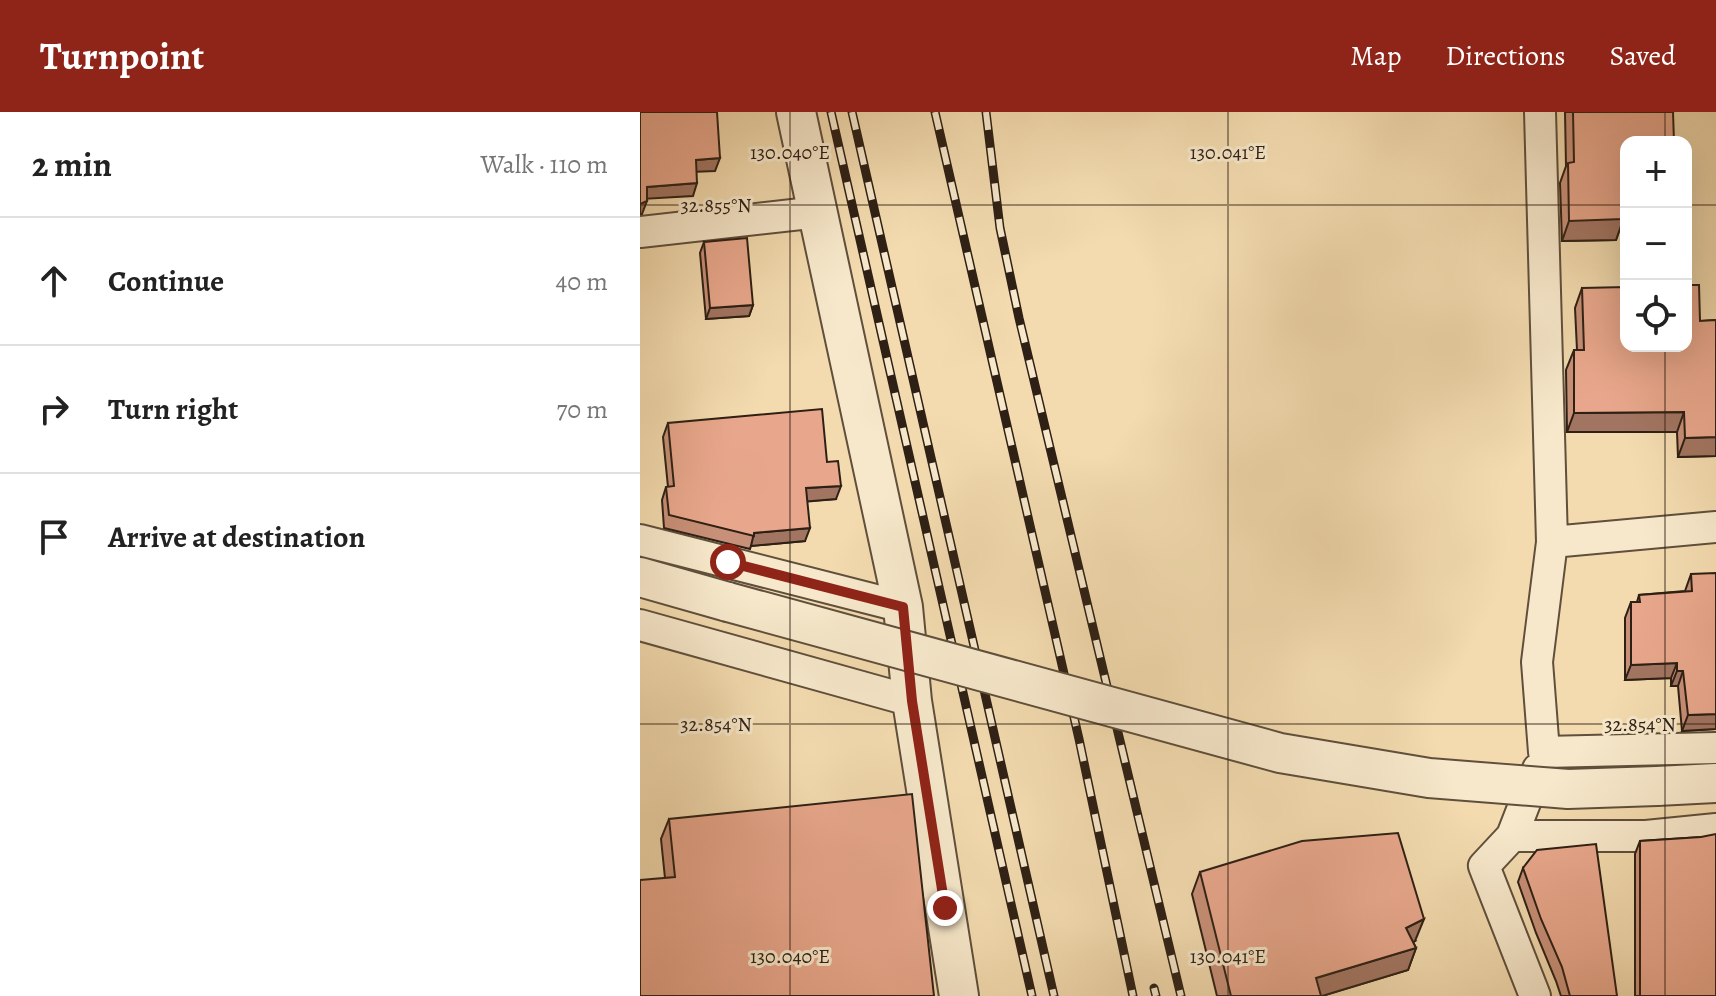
<!DOCTYPE html>
<meta charset="utf-8">
<style>
:root{--surface:#fff;--page:#f2f2f2;--text:#222;--muted:#767676;--line:#e0e0e0;--accent:#8f2418}
body{margin:0;font-family:Alegreya,serif;background:var(--page);color:var(--text)}
.controls{position:absolute;right:24px;top:24px;display:grid;overflow:hidden;border-radius:16px;box-shadow:0 8px 32px #0002}
.controls button{width:72px;height:72px;display:grid;place-items:center;padding:0;border:0;border-bottom:2px solid var(--line);background:var(--surface);color:var(--text);font:40px sans-serif}
.stop{position:absolute;width:24px;height:24px;margin:-18px;border:6px solid #8f2418;border-radius:50%;background:#fff}
.stop.end{background:#8f2418;border-color:#fff;box-shadow:0 2px 8px #0008}
.list{margin:0;padding:0;list-style:none}
h2{display:flex;justify-content:space-between;align-items:center;height:104px;margin:0;padding:0 32px;font-size:34px}
h2 small{font-size:26px;font-weight:400;color:var(--muted)}
.list li{display:grid;grid-template-columns:52px 1fr auto;gap:24px;align-items:center;box-sizing:border-box;height:128px;padding:0 32px;border-top:2px solid var(--line)}
.list b{display:block;font-size:30px;white-space:nowrap}
.list em{font-size:26px;font-style:normal;color:var(--muted)}
.icon{flex:none;width:44px;height:44px;fill:none;stroke:currentColor;stroke-width:2;stroke-linecap:round;stroke-linejoin:round}
.map{position:relative;flex:none;width:1076px;height:884px;overflow:hidden}
header{display:flex;align-items:center;gap:48px;box-sizing:border-box;height:112px;padding:0 40px;background:var(--accent);color:#fff}
header strong{font-size:38px}
nav{display:flex;gap:44px;margin-inline-start:auto;font-size:28px}
main{display:flex}
aside{flex:1;background:var(--surface)}
.map>svg:first-child{display:block}
.lines{fill:none;stroke-linecap:round;stroke-linejoin:round}
.minor-casing{stroke:#5f4f3c;stroke-width:34}
.tertiary-casing{stroke:#5f4f3c;stroke-width:42}
.minor{stroke:#f7e8cb;stroke-width:30}
.tertiary{stroke:#f7e8cb;stroke-width:38}
.rail-casing{stroke:#2e2015;stroke-width:9}
.rail{stroke:#f7e8cb;stroke-width:6;stroke-dasharray:18;stroke-linecap:butt}
.tertiary-bridge-casing{stroke:#5f4f3c;stroke-width:42;stroke-linecap:butt}
.tertiary-bridge{stroke:#f7e8cb;stroke-width:38}
.wall{fill:#c89078;stroke:#2e2015;stroke-width:2}
.shaded-wall{fill:#a27562;stroke:#2e2015;stroke-width:2}
.building{fill:#e8a78c;stroke:#2e2015;stroke-width:2}
.route{stroke:#8f2418;stroke-width:10}
.ticks{fill:none;stroke:#2e2015;stroke-width:2;stroke-opacity:0.45}
.ticks-label{font-size:20px;text-anchor:middle;fill:#2e2015;stroke:#f7e8cb;stroke-width:6;stroke-linejoin:round;paint-order:stroke}
</style>
<header>
<strong>Turnpoint</strong>
<nav><a>Map</a><a>Directions</a><a>Saved</a></nav>
</header>
<main>
<aside>
<h2>2 min<small>Walk · 110 m</small></h2>
<ul class="list">
<li><svg class="icon" aria-label="ahead" viewBox="0 0 24 24"><path d="M12 20V5M6 11l6-6 6 6"/></svg><div><b>Continue</b></div><em>40 m</em></li>
<li><svg class="icon" aria-label="right" viewBox="0 0 24 24"><path d="M7 20v-9h11M14 6l5 5-5 5"/></svg><div><b>Turn right</b></div><em>70 m</em></li>
<li><svg class="icon" aria-label="arrive" viewBox="0 0 24 24"><path d="M6 21V4h12l-3 4 3 4H6"/></svg><div><b>Arrive at destination</b></div></li>
</ul>
</aside>
<div class="map">
<svg width="1076" height="884" viewBox="0 0 1076 884">
<rect width="100%" height="100%" fill="#f3dbaf"/>
<filter id="stains"><feTurbulence type="fractalNoise" baseFrequency=".0025" numOctaves="4"/><feColorMatrix values="0 0 0 0 .2 0 0 0 0 .09 0 0 0 0 .02 0 0 0 .5 -.17"/></filter>
<radialGradient id="worn" r=".72"><stop offset=".6" stop-color="#630" stop-opacity="0"/><stop offset="1" stop-color="#630" stop-opacity=".3"/></radialGradient>
<g class="lines">
<defs>
<path id="minor" d="M900 0 912 430 897 550 904 640 1076 636
M0 120 179 100
M0 428 263 495
M912 430 1076 415
M0 513 272 589
M872 724H1006L1076 717
M895 884 844 754 872 724 898 657"/>
<path id="tertiary" d="M156 0 263 495 272 589 319 884
M0 465 88 490
M1017 674 1076 671"/>
</defs>
<!-- minor casing -->
<use href="#minor" class="minor-casing"/>
<!-- tertiary casing -->
<use href="#tertiary" class="tertiary-casing"/>
<!-- minor -->
<use href="#minor" class="minor"/>
<!-- tertiary -->
<use href="#tertiary" class="tertiary"/>
<defs>
<path id="rail" d="M191 0 392 884
M212 0 414 884
M295 0 439 627 493 884
M346 0 360 116 379 206 541 884
M514 876 516 884"/>
</defs>
<!-- rail casing -->
<use href="#rail" class="rail-casing"/>
<!-- rail -->
<use href="#rail" class="rail"/>
<defs>
<path id="tertiary-bridge" d="M88 490 640 641 789 666 928 677 1017 674"/>
</defs>
<!-- tertiary-bridge casing -->
<use href="#tertiary-bridge" class="tertiary-bridge-casing"/>
<!-- tertiary-bridge -->
<use href="#tertiary-bridge" class="tertiary-bridge"/>
</g>
<!-- wall -->
<path class="wall" d="M925 0H1033L986 30V111H982L976 128 922 129 920 71 926 54Z
M64 130 113 193 109 204 66 207 60 141Z
M942 176 1060 209 1076 208V344L1038 345 1037 320H927L926 258 934 238H937L935 196Z
M28 311 187 350 196 387 167 389 165 429 111 434 110 437 24 416 22 388 26 375H28L23 325Z
M1051 462 1076 617 1042 619 1038 574H1031V566L985 568V506L991 490H997L999 483 1045 479Z
M29 707 294 884 25 766 21 727Z
M1061 725 1076 884H995V742L1000 729Z
M883 756 977 884H921L916 869 896 821 878 770Z
M560 760 775 829 773 830 776 836 768 858 682 884H577L552 782Z"/>
<!-- shaded-wall -->
<path class="shaded-wall" d="M80 46 75 59 51 60 56 48Z
M57 71 53 84 2 87 7 75Z
M7 89 2 102H0V92Z
M983 91H986V111H982L976 128 922 129 929 109Z
M113 193 109 204 66 207 70 196Z
M1044 300 1037 320H927L934 301Z
M1076 325V344L1038 345 1045 326Z
M201 374 196 387 161 390 166 376Z
M170 416 165 429 111 434 114 421Z
M1037 551 1031 566 985 568 991 553Z
M1037 559H1043L1038 574H1031Z
M1076 602V617L1042 619 1048 603Z
M784 807 775 829 758 839 766 816Z
M776 836 768 858 682 884H669L676 866Z"/>
<!-- building -->
<path class="building" d="M0 0H77L80 46 56 48 57 71 7 75V89L0 92Z
M933 0H1033L1034 30H986V91H983V107L929 109 928 51 934 50Z
M107 126 113 193 70 196 64 130Z
M1046 173H1059L1060 209 1076 208V325L1045 326 1044 300 934 301V238H944L942 176 986 175V234H1046Z
M182 297 187 350 198 349 201 374 166 376 170 416 114 421V424L29 403 26 375 34 374 28 311Z
M1076 461V602L1048 603 1043 559H1037V551L991 553V490H1000L999 483 1052 479 1051 462Z
M272 682 294 884H0V768L35 765 29 707Z
M758 721 784 807 766 816 776 836 676 866 681 884H591L560 760 662 729Z
M1076 722V884H1000V729L1061 725Z
M956 732 977 884H930L922 855 901 807 883 756 897 738Z"/>
<g class="lines">
<!-- route -->
<path class="route" d="M88 450 263 495 272 589 305 796"/>
</g>
<!-- ticks -->
<path class="ticks" d="M150 0V884M588 0V884M1025 0V30M0 93H986M1046 93H1076M1025 234V884M0 612H1076"/>
<g class="ticks-label">
<text x="150" y="47">130.040°E</text>
<text x="588" y="47">130.041°E</text>
<text x="76" y="100">32.855°N</text>
<text x="76" y="619">32.854°N</text>
<text x="1000" y="619">32.854°N</text>
<text x="150" y="851">130.040°E</text>
<text x="588" y="851">130.041°E</text>
</g>
<rect width="100%" height="100%" filter="url(#stains)"/>
<rect width="100%" height="100%" fill="url(#worn)"/>
</svg>
<div class="controls">
<button>+</button>
<button>−</button>
<button><svg class="icon" aria-label="locate" viewBox="0 0 24 24"><circle cx="12" cy="12" r="6"/><path d="M12 2v4M12 18v4M2 12h4M18 12h4"/></svg></button>
</div>
<div class="stop" style="left:88px;top:450px"></div>
<div class="stop end" style="left:305px;top:796px"></div>
</div>
</main>
